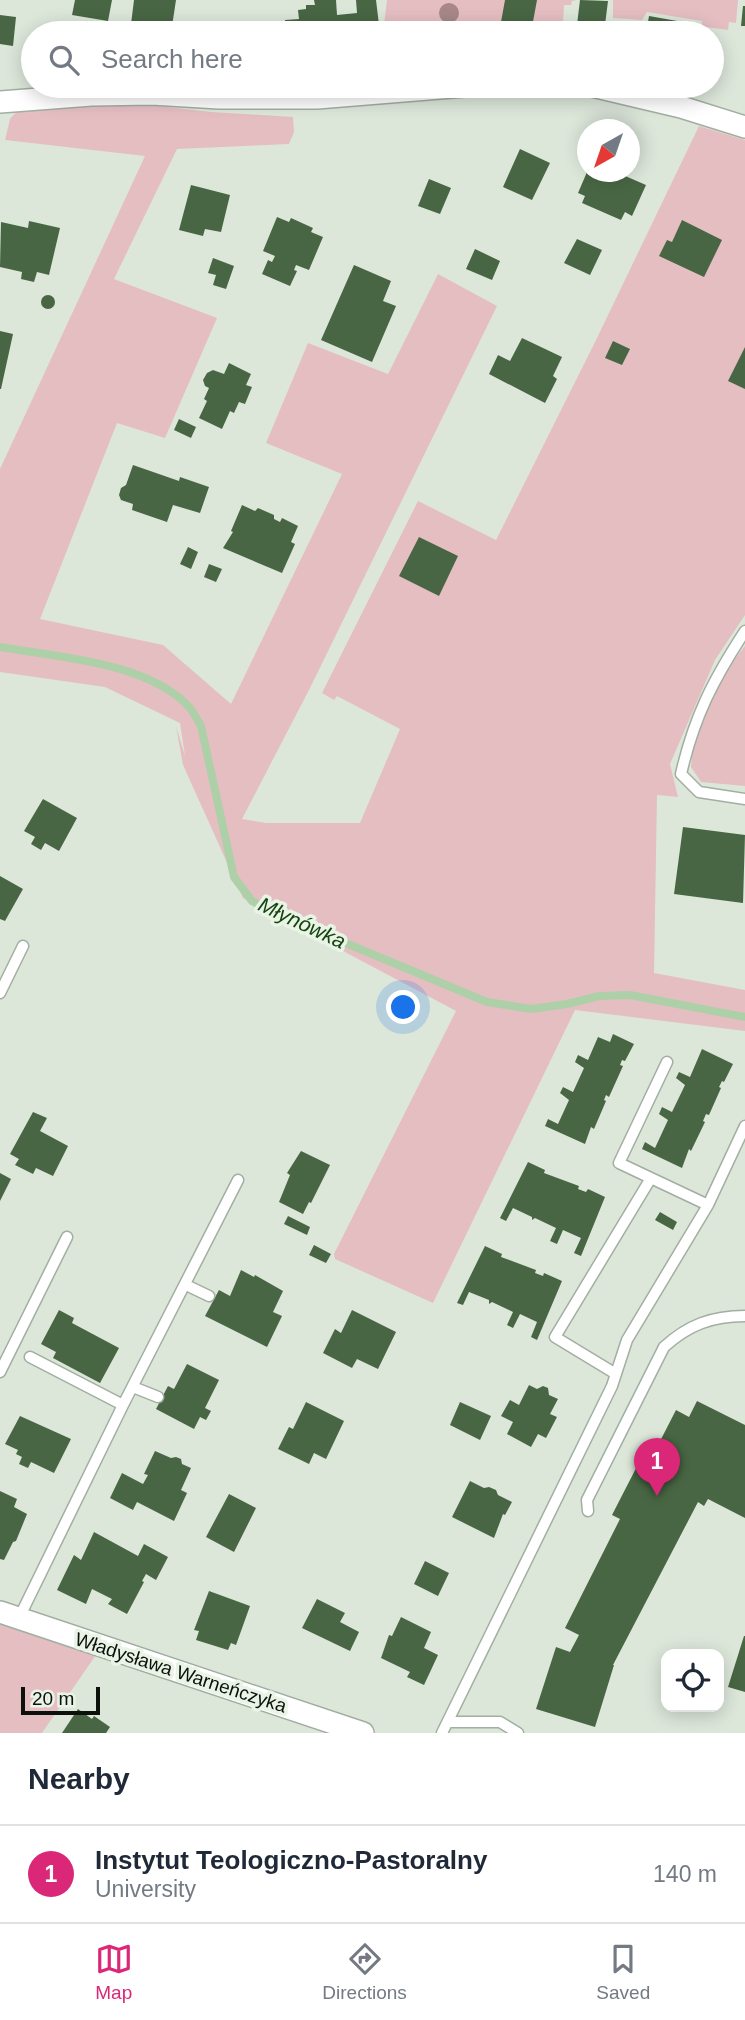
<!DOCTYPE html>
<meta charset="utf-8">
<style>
:root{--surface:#fff;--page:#f6f6f7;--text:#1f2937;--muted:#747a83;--line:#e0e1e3;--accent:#db2777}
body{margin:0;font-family:Helvetica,sans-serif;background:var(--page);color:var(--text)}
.controls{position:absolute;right:21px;bottom:21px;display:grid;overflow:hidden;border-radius:14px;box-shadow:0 4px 18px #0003}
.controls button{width:63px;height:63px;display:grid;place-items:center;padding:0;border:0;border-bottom:2px solid var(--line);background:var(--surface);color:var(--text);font:35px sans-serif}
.compass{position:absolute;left:577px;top:119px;width:63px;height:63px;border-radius:50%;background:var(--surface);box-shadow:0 4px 18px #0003;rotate:220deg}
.scale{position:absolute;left:21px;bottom:18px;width:79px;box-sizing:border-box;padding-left:7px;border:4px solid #0d110c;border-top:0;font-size:19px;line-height:24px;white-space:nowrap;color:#0d110c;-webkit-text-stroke:5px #e9f4e7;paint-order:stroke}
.you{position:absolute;left:404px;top:1008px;width:24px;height:24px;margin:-18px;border:5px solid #fff;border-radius:50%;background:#1a73e8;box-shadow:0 0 0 10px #1a73e833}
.badge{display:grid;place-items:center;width:46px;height:46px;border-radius:50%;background:var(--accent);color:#fff;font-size:23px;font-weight:700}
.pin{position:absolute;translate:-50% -58px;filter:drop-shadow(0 2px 4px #0008)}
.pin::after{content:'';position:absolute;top:37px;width:24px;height:21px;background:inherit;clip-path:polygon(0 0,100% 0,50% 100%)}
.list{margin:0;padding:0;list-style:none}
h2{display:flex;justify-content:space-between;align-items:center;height:91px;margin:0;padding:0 28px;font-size:30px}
h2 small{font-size:23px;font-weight:400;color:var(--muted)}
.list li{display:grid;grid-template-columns:46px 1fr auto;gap:21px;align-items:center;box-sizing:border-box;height:98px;padding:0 28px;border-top:2px solid var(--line)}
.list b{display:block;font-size:26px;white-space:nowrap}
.list p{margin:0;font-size:23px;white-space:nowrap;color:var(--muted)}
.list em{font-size:23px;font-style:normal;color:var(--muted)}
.icon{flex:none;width:38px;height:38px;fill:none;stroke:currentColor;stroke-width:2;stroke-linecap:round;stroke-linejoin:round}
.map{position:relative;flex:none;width:745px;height:1733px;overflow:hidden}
.search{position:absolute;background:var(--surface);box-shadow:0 4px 18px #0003;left:21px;right:21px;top:21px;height:77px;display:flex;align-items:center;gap:18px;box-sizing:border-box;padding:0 24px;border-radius:38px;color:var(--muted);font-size:26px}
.sheet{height:189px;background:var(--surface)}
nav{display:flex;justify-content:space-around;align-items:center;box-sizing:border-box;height:98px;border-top:2px solid var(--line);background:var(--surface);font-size:19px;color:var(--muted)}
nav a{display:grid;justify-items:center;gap:4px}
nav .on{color:var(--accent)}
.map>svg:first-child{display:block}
.green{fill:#e5bec2}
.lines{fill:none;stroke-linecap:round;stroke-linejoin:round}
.stream{stroke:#add0a8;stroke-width:8}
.building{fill:#486643}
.lane-casing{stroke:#a3aea2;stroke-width:13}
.street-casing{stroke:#a3aea2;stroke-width:24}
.lane{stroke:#fff;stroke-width:10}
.street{stroke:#fff;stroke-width:21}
.tree{fill:#a88788}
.labels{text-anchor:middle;stroke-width:7;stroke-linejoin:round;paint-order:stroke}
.street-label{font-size:19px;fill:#0d110c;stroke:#e9f4e7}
.water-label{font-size:21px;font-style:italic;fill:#15440f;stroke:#e9f4e7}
</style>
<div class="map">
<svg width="745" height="1733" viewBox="0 0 745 1733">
<rect width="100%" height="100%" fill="#dce7da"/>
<!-- green -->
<path class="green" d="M387 0H577L572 1 571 5H564L563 23 573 25 572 33H383Z
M613 0H738L736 23 729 22 728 30 706 27 705 33H701L702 21 647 12 642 20 613 18Z
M141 104 211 112 293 117 294 132 289 144 177 149 114 279 217 318 165 438 117 423 40 619 163 645 231 704 342 474 266 443 308 343 388 374 438 274 497 306 310 688 242 819 266 823H360L400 729 337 696 334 700 322 693 418 501 496 540 597 338 699 126 745 140V615L715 660 670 764 678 797 657 795 654 973 745 990V1031L575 1010 433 1303 335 1259 334 1254 456 1011 243 898 183 765 176 726 185 756 180 723 105 687 0 672V469L145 156 5 140 10 119 18 110Z
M745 646V786L701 782 691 767C694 722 717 681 745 646Z
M0 1621 98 1652 42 1733H0Z"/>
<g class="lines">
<!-- stream -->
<path class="stream" d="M0 647C57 657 149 662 190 708 194 713 197 720 201 726L234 877 252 901 276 914 487 1002 531 1009 567 1004 599 996 630 995 745 1017"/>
</g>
<!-- building -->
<path class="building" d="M75 0H112L108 21 72 15Z
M134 0H176L171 33 130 32Z
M314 0H336L337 15 357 13 356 0H376L380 33H286L285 20 299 19 298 10 306 9V5H315Z
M505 0H537L532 27 501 22Z
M580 0 608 1 604 33H576Z
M743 6H745V26H741Z
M0 15 16 17 13 46 0 44Z
M649 16 700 25 698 33H646Z
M461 25 479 28 478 33H459Z
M520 149 550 163 532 200 503 187Z
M587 172H616L646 185 632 216 625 212 621 220 582 203 585 196 578 193Z
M429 179 451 188 440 214 418 206Z
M191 185 230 195 221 232 205 229 203 236 179 230Z
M277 217 289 222 291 218 313 228 311 232 323 237 309 270 296 265 294 270 297 271 290 286 262 274 268 260 272 262 275 256 263 251Z
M682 220 722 240 704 277 659 256 667 240 672 242Z
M29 221 60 228 49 275 37 272 34 282 21 279 22 272 0 267 1 222 28 228Z
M577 239 602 250 590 275 564 263Z
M475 249 500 261 492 280 466 269Z
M213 258 234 266 226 289 213 285 216 275 208 273Z
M354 265 391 281 383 301 396 306 372 362 321 340Z
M41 302a7 7 0 1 1 14 0a7 7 0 1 1-14 0Z
M0 331 13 334 1 389H0Z
M522 338 562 357 553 376 557 379 545 403 489 374 498 355 510 361Z
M613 341 630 349 622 365 605 358Z
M745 347V389L728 381Z
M229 363 251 374 246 385 252 387 245 404 239 402 234 413 230 411 222 429 199 418 207 401 204 399 209 388 205 386 203 380 207 373 213 370 224 374Z
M179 419 196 427 191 438 174 430Z
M133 465 179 481 180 477 209 487 200 513 173 505 167 522 132 510 133 504 121 500 119 495 121 488 126 485Z
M242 505 255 511 258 508 274 515V519L280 522 282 518 298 526 291 542 295 544 282 573 223 548 233 532 231 531Z
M419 537 458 556 439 596 399 576Z
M188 547 198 552 191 569 180 564Z
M209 564 222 569 216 582 204 577Z
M43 799 77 818 59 851 45 843 41 850 31 844 35 837 24 831Z
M683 827 745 835 743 903 674 894Z
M0 876 23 889 5 921 0 919Z
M613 1034 634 1044 625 1061 622 1060 620 1065 623 1066 609 1097 606 1095 604 1100 606 1101 594 1129 591 1127 585 1144 545 1126 548 1119 558 1124 569 1100 560 1093 563 1087 573 1092 584 1068 575 1062 578 1055 588 1060 598 1037 610 1042Z
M702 1049 733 1064 724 1082 722 1081 719 1087 721 1088 709 1115 706 1114 703 1121 705 1122 691 1151 689 1149 682 1168 642 1149 645 1142 655 1148 668 1120 659 1114 662 1107 672 1112 685 1085 676 1078 679 1072 690 1077Z
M33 1112 47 1118 40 1131 68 1146 53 1176 36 1168 33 1174 15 1165 19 1159 10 1154Z
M301 1151 330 1165 311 1203 309 1202 303 1214 279 1202 290 1175 287 1173Z
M528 1162 545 1170 544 1173 579 1186 578 1189 586 1192 588 1189 605 1197 581 1256 574 1253 581 1238 563 1230 557 1244 550 1241 556 1228 535 1218 532 1220V1217L513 1208 506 1221 500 1218Z
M0 1173 11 1179 0 1201Z
M660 1212 677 1222 673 1230 655 1220Z
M288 1216 310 1227 307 1235 284 1224Z
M314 1245 331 1254 326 1263 309 1255Z
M485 1246 502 1254 501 1257 536 1270 535 1273 543 1276 544 1273 562 1281 537 1340 531 1337 537 1322 520 1314 513 1328 507 1325 513 1312 492 1302 489 1304V1300L469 1292 463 1305 457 1303Z
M241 1270 254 1277 255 1275 283 1291 273 1312 282 1316 267 1347 205 1316 219 1290 230 1296Z
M59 1310 74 1318 72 1323 119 1348 100 1383 53 1358 56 1352 41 1344Z
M352 1310 396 1332 378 1369 357 1359 352 1368 323 1353 335 1329 341 1333Z
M187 1364 219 1380 205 1408 211 1411 206 1420 200 1417 194 1429 156 1409 168 1386 174 1389Z
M529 1385 537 1389 543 1386 548 1388 549 1395 558 1399 550 1414 557 1417 546 1438 538 1434 531 1447 507 1434 513 1422 501 1416 510 1400 519 1405Z
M697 1401 745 1425V1518L708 1499 704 1506 698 1502 613 1665H614L595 1727 536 1709 556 1647 570 1652 579 1635 565 1628 620 1519 612 1515 649 1443 657 1447 676 1410 689 1417Z
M306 1402 344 1421 326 1459 314 1453 309 1464 278 1449 289 1427 293 1429Z
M460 1402 491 1416 480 1440 450 1425Z
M20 1416 71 1439 54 1473 31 1462 28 1468 19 1464 22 1457 16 1454 18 1450 5 1444Z
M155 1451 171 1458 176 1457 181 1459 182 1464 191 1468 181 1490 187 1493 174 1521 137 1502 133 1510 110 1498 122 1473 143 1484 148 1475 144 1474Z
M470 1481 484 1488 489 1487 496 1490 498 1495 512 1502 505 1515 503 1514 494 1538 452 1517Z
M0 1491 17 1499 14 1507 27 1514 16 1541 13 1542 4 1560 0 1559Z
M229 1494 256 1508 234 1552 206 1537Z
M94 1532 138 1556 144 1544 168 1557 156 1580 146 1574 142 1581 144 1582 127 1614 108 1604 112 1599 92 1589 86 1604 57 1590 74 1555 81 1560Z
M425 1561 449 1573 438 1596 414 1584Z
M209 1591 250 1606 236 1645 231 1643 228 1650 196 1640 199 1631 194 1630Z
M317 1599 345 1613 340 1622 359 1632 350 1651 302 1628Z
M401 1617 431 1632 424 1648 438 1655 424 1685 407 1677 410 1672 381 1658 389 1635 392 1636Z
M744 1636H745V1692L728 1687Z
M78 1709 92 1719 94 1716 110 1727 106 1733H62Z"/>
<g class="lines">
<defs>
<path id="lane" d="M745 631C713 680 694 717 681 774L699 792 745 799
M0 993 23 946
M667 1062 619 1163 708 1205 745 1126
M186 1285 209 1296
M30 1357 123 1405
M0 1372 67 1237
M616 1374 555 1337 651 1178
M133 1387 158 1397
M588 1511 587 1500 664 1347C688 1325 712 1316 745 1316
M19 1618 123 1405 238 1180
M449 1722H500L518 1733
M442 1733 612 1386 627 1340 708 1205"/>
<path id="street" d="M592 86 681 107 745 127
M0 102 91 95 152 94 219 98H317L465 86
M0 1612 363 1733"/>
</defs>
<!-- lane casing -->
<use href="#lane" class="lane-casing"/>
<!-- street casing -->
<use href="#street" class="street-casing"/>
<!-- lane -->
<use href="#lane" class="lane"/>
<!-- street -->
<use href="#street" class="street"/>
</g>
<!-- trees -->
<circle class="tree" cx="449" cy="13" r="10"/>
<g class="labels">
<!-- street labels -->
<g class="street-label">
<text transform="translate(181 1672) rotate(18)" y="7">Władysława Warneńczyka</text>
</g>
<!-- water labels -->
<g class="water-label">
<text transform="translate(302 923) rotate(25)" y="7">Młynówka</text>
</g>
</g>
</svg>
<div class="controls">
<button><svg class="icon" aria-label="locate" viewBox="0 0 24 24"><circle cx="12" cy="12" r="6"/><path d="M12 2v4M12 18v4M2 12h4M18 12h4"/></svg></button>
</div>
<svg class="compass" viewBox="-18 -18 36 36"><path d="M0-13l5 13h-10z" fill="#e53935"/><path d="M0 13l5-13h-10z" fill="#747a83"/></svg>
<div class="scale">20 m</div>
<div class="you"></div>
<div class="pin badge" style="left:657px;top:1496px">1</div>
<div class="search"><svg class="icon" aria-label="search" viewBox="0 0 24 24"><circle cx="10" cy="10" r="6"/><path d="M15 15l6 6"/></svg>Search here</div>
</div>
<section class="sheet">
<h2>Nearby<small></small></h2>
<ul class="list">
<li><span class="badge">1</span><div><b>Instytut Teologiczno-Pastoralny</b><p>University</p></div><em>140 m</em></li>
</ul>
</section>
<nav>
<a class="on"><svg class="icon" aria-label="map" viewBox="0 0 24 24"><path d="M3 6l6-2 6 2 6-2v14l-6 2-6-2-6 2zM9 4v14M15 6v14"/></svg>Map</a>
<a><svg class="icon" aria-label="directions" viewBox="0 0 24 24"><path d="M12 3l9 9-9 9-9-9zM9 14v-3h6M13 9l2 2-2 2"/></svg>Directions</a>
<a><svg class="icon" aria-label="saved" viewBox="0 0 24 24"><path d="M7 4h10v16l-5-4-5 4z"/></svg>Saved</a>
</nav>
